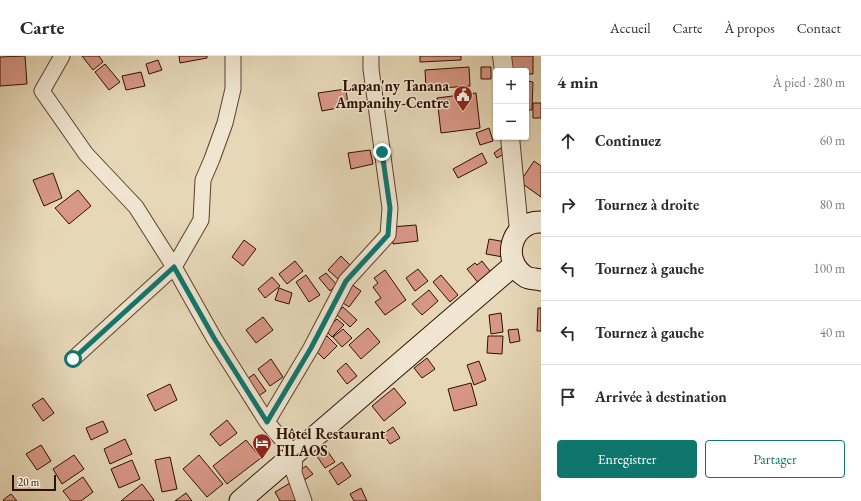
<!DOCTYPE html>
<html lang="fr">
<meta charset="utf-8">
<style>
:root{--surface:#fff;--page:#f7f7f7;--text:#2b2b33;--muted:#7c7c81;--line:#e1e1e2;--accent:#0f766e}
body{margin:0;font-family:"EB Garamond",serif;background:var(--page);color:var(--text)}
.controls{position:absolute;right:12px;top:12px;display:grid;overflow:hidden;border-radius:4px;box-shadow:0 1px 3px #0004}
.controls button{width:36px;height:36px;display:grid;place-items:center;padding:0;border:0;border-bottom:1px solid var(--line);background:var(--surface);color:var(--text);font:20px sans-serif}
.scale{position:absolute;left:12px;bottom:10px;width:44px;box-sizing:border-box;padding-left:4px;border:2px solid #2e0f00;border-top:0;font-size:11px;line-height:14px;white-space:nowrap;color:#2e0f00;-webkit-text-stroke:3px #efe5d0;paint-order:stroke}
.stop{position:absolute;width:12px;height:12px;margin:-9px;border:3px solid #0f766e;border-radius:50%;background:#fff}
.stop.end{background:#0f766e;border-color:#fff;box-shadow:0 1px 4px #0008}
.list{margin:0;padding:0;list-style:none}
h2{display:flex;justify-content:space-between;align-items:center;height:52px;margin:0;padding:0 16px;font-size:17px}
h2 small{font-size:13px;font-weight:400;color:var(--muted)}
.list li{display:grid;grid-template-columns:26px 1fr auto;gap:12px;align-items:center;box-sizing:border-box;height:64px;padding:0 16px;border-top:1px solid var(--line)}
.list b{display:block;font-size:15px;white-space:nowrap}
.list em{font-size:13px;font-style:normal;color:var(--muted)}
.actions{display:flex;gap:8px;padding:12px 16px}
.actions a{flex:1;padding:9px 0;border:1px solid var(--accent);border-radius:4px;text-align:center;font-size:14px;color:var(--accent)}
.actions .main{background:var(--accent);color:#fff}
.icon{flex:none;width:22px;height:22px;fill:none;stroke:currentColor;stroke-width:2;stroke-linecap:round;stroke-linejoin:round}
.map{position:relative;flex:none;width:541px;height:445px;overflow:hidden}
header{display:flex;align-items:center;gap:24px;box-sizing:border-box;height:56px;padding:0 20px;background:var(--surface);border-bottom:1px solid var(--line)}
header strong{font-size:19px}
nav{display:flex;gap:22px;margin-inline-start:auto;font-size:14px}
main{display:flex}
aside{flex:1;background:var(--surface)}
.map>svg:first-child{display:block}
.building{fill:#d89786;stroke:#2e0f00}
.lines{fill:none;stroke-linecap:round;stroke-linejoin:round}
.minor-casing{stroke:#5c412e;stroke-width:17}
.tertiary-casing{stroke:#5c412e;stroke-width:20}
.secondary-casing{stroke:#2e0f00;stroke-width:23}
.minor{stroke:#efe5d0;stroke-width:15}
.tertiary{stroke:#efe5d0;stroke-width:18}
.secondary{stroke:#efe5d0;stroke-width:21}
.route{stroke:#0f766e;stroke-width:5}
.labels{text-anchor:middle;stroke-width:3;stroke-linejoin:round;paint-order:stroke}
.poi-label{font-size:15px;font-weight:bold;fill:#2e0f00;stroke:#efe5d0;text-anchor:end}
</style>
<header>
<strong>Carte</strong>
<nav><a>Accueil</a><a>Carte</a><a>À propos</a><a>Contact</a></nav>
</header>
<main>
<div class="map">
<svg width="541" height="445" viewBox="0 0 541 445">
<rect width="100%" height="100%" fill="#e6d7b7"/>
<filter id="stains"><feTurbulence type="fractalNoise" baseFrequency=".005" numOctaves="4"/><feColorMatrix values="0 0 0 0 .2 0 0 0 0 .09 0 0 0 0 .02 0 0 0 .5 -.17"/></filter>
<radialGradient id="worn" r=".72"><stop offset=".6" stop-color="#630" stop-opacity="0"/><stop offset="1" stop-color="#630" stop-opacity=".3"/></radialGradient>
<!-- building -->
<path class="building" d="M25 0 27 28 0 30V1Z
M82 0H99L103 6 93 14Z
M179 0H207V2L180 7Z
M420 0H461V4L420 6Z
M510 0H533V18H526V15H510Z
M158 4 162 14 149 18 146 8Z
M105 8 120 26 109 34 95 16Z
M469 11 470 30 426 33 425 14Z
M481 11H491V23H481Z
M141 16 145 30 126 34 122 20Z
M526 25 533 26 532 54H526Z
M346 33 348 50 322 55 318 37Z
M476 37 480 72 441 77 437 42Z
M533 47H541V62H533Z
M489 72 493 85 480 89 476 77Z
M501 92 505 97 497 102 494 97Z
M370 94 373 108 351 113 348 97Z
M482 97 487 107 458 122 453 113Z
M534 105 541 110V141L520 126Z
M53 117 62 142 44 150 33 124Z
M78 134 91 150 69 168 55 152Z
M416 169 418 185 393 188 391 171Z
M489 183 506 186 503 201 486 198Z
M244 184 256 193 243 210 232 201Z
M341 200 350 209 338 223 328 214Z
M295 205 303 215 287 228 279 218Z
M482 205 493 219 480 229 467 213 475 207 477 209Z
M418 213 428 225 415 235 406 222Z
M385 214 406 244 385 259 375 246 381 242 373 231 378 227 374 222Z
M326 217 337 229 330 235 319 222Z
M306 219 320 239 309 246 296 226Z
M441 219 458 239 450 246 433 226Z
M272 221 280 230 265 242 258 233Z
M351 228 361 235 349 251 340 245Z
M279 232 292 237 289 248 275 244Z
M429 234 438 245 422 259 412 248Z
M343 251 357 264 350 271 336 258Z
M538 252H541V275H537Z
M501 257 503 276 491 278 489 259Z
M263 261 273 274 256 287 246 274Z
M337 263 344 269 332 281 325 274Z
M368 272 380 286 361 303 349 289Z
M343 273 352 282 342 291 333 281Z
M518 273 520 285 510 287 508 274Z
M327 280 337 290 324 303 314 293Z
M488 280H503L502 298 487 297Z
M427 302 435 313 422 322 414 312Z
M271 303 283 321 270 330 258 313Z
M479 305 486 324 474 329 467 309Z
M346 307 357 320 347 328 337 315Z
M254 318 266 335 254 343 243 326Z
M471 327 477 349 454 355 448 333Z
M170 328 177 344 155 355 147 339Z
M394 332 406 347 384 365 372 350Z
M43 342 54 357 43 365 32 349Z
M227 364 237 377 220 390 210 378Z
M103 365 108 376 91 384 86 372Z
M393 371 400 382 390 388 383 378Z
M125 383 132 398 110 408 104 393Z
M246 384 261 402 227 428 213 410Z
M41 389 51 405 37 414 26 398Z
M326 393 335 406 325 412 316 399Z
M74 399 84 413 62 428 53 413Z
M199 399 223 428 207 441 183 413Z
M170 401 177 433 162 436 155 404Z
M132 404 140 423 119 432 111 413Z
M342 406 351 420 338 429 329 415Z
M306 410 313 418 303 425 297 417Z
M83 421 93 436 81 445H71L63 435Z
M290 427 300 445H280L275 436Z
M142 428 154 444 153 445H121Z
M361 432 367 445H354L350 438Z
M186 437 192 445H175Z
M11 438 17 445H4L3 444Z"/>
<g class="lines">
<defs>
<path id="minor" d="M62 0 42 35 86 98 136 151 174 211 214 282 267 366 295 399 294 417 304 445
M73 303 174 211 201 164 203 124 212 103 225 67 233 33V0
M267 366 311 292 346 225 388 179 390 152 371 13V0"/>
<path id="tertiary" d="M502 0 504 15
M510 81 519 174"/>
<path id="secondary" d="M541 166C511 165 500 205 526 221 530 223 537 223 541 224
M240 445 514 209"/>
</defs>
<!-- minor casing -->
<use href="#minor" class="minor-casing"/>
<!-- tertiary casing -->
<use href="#tertiary" class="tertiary-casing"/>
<!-- secondary casing -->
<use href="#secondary" class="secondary-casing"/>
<!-- minor -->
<use href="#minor" class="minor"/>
<!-- tertiary -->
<use href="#tertiary" class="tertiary"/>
<!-- secondary -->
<use href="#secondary" class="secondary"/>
</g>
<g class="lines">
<!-- route -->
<path class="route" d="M73 303 174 211 214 282 267 366 311 292 346 225 388 179 390 152 382 96"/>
</g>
<!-- icons -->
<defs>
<symbol id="civic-pin" viewBox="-11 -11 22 30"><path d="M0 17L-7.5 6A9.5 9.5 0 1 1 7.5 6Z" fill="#8f2418" stroke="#efe5d0"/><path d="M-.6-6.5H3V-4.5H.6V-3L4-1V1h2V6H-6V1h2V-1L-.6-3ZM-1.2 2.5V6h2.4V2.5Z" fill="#fff"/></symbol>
<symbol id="hotel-pin" viewBox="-11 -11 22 30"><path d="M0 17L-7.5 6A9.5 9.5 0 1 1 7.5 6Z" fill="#8f2418" stroke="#efe5d0"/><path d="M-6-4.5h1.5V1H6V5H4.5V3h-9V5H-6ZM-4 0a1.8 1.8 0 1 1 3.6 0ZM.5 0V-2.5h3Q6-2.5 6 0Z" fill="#fff"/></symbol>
</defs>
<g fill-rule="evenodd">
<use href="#civic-pin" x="452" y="28" width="22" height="30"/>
<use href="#hotel-pin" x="251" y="376" width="22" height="30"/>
</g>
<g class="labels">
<!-- poi labels -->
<g class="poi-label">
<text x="449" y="35">Lapan'ny Tanana<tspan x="449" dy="17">Ampanihy-Centre</tspan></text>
<text x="276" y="383" text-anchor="start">Hôtel Restaurant<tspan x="276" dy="17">FILAOS</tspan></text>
</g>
</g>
<rect width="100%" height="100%" filter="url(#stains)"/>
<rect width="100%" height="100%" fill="url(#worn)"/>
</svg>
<div class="controls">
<button>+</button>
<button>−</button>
</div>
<div class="scale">20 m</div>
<div class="stop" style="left:73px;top:303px"></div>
<div class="stop end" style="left:382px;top:96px"></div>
</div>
<aside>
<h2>4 min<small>À pied · 280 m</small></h2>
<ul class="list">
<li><svg class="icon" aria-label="ahead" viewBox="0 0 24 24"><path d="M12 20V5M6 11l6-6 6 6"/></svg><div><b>Continuez</b></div><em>60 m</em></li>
<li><svg class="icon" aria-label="right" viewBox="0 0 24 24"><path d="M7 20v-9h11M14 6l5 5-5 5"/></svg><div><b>Tournez à droite</b></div><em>80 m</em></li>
<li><svg class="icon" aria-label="left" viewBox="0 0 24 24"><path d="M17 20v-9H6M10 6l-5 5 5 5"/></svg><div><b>Tournez à gauche</b></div><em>100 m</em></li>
<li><svg class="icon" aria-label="left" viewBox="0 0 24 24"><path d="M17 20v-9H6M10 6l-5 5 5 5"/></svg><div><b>Tournez à gauche</b></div><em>40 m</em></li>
<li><svg class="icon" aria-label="arrive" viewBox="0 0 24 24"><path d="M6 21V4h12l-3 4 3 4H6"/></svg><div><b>Arrivée à destination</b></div></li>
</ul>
<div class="actions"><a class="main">Enregistrer</a><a>Partager</a></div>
</aside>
</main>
